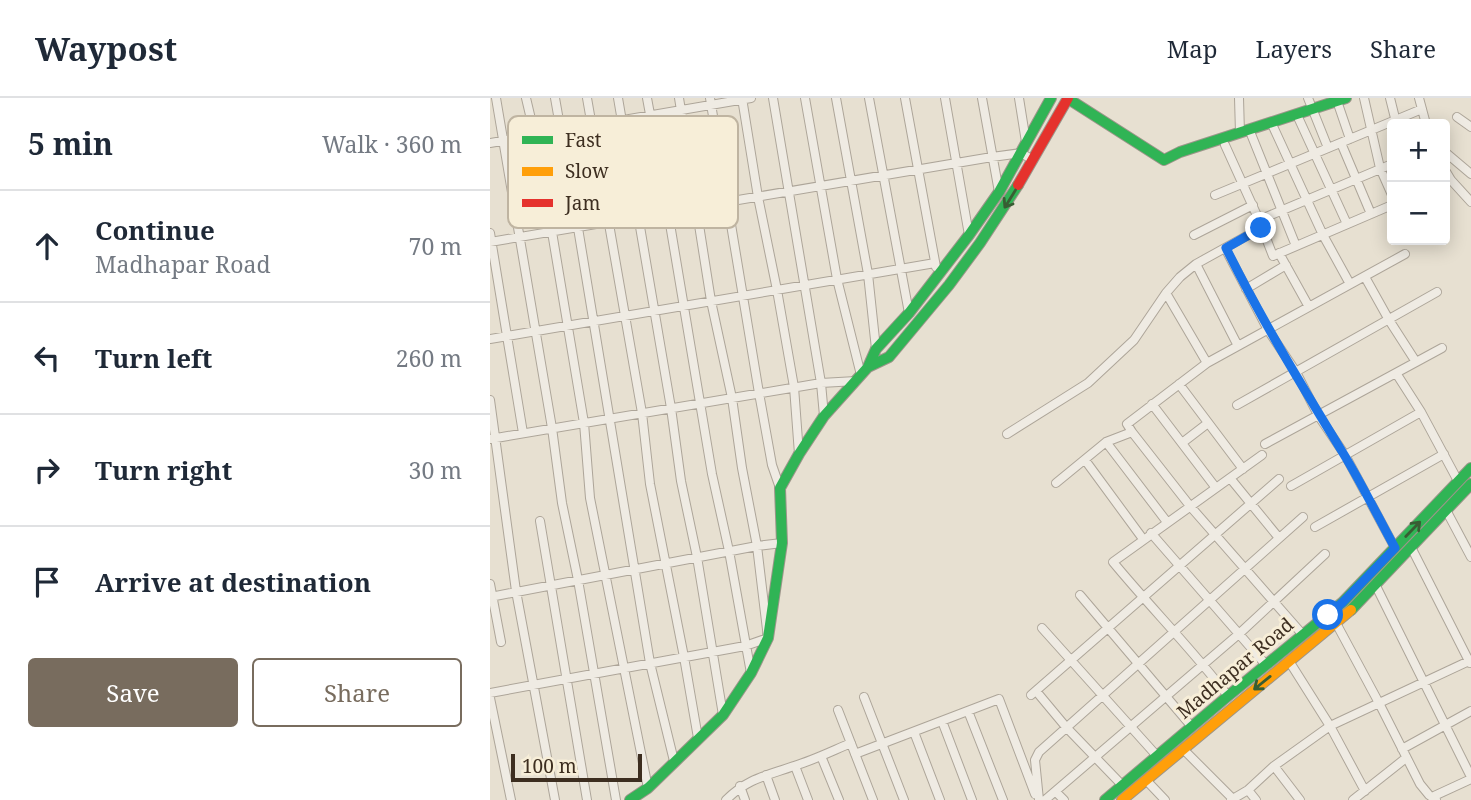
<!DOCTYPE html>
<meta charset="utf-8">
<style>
:root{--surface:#fff;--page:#f2f2f3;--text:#1f2937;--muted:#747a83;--line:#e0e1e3;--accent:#786c5e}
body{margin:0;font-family:"Noto Serif",serif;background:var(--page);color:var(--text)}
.controls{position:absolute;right:21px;top:21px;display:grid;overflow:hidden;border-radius:7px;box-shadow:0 4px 18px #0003}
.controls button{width:63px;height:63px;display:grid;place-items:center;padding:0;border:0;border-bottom:2px solid var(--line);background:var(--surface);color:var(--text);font:35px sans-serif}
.scale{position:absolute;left:21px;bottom:18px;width:131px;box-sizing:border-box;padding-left:7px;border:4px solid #3d2e20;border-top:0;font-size:19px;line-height:24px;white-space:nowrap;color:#3d2e20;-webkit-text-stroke:5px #f7eed8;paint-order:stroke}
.stop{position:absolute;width:21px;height:21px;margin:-16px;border:5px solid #1a73e8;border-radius:50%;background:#fff}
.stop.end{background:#1a73e8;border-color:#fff;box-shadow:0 2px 7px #0008}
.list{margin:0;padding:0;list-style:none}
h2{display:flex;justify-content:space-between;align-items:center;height:91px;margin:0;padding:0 28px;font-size:30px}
h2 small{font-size:23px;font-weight:400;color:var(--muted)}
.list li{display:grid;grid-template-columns:46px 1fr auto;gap:21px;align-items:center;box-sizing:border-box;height:112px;padding:0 28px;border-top:2px solid var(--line)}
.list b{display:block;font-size:26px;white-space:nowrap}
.list p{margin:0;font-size:23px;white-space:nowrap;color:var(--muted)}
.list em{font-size:23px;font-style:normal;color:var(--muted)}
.actions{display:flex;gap:14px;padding:21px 28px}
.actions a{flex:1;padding:16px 0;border:2px solid var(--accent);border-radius:7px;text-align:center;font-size:24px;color:var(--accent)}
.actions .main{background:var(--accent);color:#fff}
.icon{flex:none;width:38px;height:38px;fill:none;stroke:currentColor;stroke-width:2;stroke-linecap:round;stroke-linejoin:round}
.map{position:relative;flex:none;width:981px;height:702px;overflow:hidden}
header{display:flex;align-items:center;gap:42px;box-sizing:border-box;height:98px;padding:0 35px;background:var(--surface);border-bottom:2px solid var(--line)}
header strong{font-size:33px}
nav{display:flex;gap:38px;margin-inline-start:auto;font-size:24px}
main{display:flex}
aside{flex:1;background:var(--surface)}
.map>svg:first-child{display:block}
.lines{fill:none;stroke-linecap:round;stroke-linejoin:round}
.street-casing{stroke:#ada599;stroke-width:10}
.fast-casing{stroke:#9c958a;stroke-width:12}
.slow-casing{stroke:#9c958a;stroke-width:12}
.jam-casing{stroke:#9c958a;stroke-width:12}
.street{stroke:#efebe3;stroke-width:8}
.fast{stroke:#30b455;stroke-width:10}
.slow{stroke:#ff9f0a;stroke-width:10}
.jam{stroke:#e5322d;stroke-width:10}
.oneway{stroke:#385d33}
.route{stroke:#1a73e8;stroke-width:9}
.labels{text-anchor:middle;stroke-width:6;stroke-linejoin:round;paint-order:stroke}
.street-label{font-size:19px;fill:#3d2e20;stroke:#f7eed8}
.key{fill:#f7eed8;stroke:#bfb4a1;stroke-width:2}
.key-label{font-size:19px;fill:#3d2e20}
</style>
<header>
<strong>Waypost</strong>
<nav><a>Map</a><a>Layers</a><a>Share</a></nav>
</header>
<main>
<aside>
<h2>5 min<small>Walk · 360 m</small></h2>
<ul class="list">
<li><svg class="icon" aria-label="ahead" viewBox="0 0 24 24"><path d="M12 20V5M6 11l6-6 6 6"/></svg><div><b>Continue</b><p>Madhapar Road</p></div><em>70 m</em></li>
<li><svg class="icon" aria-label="left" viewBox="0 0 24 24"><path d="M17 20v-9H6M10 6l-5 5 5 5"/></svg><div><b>Turn left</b></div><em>260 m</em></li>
<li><svg class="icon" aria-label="right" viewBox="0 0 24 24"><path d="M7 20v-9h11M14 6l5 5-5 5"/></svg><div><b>Turn right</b></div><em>30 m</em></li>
<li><svg class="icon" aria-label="arrive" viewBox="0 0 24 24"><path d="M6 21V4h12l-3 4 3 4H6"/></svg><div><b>Arrive at destination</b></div></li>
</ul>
<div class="actions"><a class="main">Save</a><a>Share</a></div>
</aside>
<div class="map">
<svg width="981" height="702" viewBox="0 0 981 702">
<rect width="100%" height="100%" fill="#e7e0d1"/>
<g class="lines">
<defs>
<path id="street" d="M6 0 62 330 72 405 88 482 126 702
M36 0 45 38 62 134 94 325 100 400 158 690
M65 0 88 130 160 565 184 663
M97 0 152 315 160 386 194 559 208 640
M128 0 181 310 191 383 207 459 233 617
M157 0 178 114 222 376 239 453 261 575
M220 0 269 295 282 367 290 390
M252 0 268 99 287 192 304 289 309 356
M283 0 331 285 334 318
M315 0 347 181 371 277
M346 0 378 176 386 251
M379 0 419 215
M415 0 446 169
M455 0 479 137
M492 0 509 94
M529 0 536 44
M749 0 750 35
M818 0 838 50
M846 0 860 41
M874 0 890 70 902 97
M900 0 906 24
M929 0 936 26
M807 17 857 126
M967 19 981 29
M781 24 833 137 860 186
M759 31 806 148
M0 45 261 0
M851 45 881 116
M735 47 769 122 783 158 902 107
M955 54 981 76
M955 72 961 82 981 104
M725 97 932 11
M769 122 902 66
M0 135 33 335
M704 137 763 107
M0 144 502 59 531 55 543 62
M735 150 778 232 806 274 828 317 855 357 905 450
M789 155 819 209
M706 166 748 248
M875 179 899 222 926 264
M756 191 796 167
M676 195 717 265
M0 241 445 165
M906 275 931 314 968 383
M689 286 753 371
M0 302 26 493 65 702
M662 306 726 390
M747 307 947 194
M642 334 700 408 813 537
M517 336 598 285 644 242 676 195 690 179 706 166 771 130
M0 341 331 285 366 283
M616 344 677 424
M692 345 718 325
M775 346 952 250
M595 362 653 441
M740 380 789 440
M566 385 616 344 642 334 637 326 717 265 915 156
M801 388 931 314
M956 412 981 459
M50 423 97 702
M825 429 954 356
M661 435 776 567
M921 449 980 565
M0 486 11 544
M885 486 981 679
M590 497 702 629
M0 499 267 448 292 445
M846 525 889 605 930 686 939 697 946 702
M552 530 667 658
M799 563 840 628 875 693
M546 593 576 629 632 687
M0 595 255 548 278 540 267 448 252 370 242 300 221 203 189 0
M541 597 789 381
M738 598C702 551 661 510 623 464L772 357
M374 599 414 702
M0 600 21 702
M348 612 383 702
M478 613 513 702
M452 623 482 702
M424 634 450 702
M693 651 743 701
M912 651 981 613
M365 656 509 601 545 696
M331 658 349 702
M305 668 318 702
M784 668 810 702
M276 677 285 702
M656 682 675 702
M250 688 255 702
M758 692 766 702
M566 694 574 702
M942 699 981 681
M236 702C258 680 276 678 304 668 324 662 342 653 361 645
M549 702 545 662 549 654 813 419
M555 702 750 535 835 456
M741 702 758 692 784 668 840 628 981 562
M863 702 916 660"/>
<path id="fast" d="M577 0 674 62 690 54 856 0
M378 269 386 251 419 215 479 137 509 94 561 0
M861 512 981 386
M140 702 158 690 233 617 261 575 278 540 292 445 290 390 309 356 334 318 378 269 399 259 459 187 490 145 528 87
M615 702 738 598 853 504 981 370"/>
<path id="slow" d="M632 702 861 512"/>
<path id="jam" d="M528 87 578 0"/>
</defs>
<!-- street casing -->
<use href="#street" class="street-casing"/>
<!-- fast casing -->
<use href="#fast" class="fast-casing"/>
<!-- slow casing -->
<use href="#slow" class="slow-casing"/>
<!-- jam casing -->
<use href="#jam" class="jam-casing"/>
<!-- street -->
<use href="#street" class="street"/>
<!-- fast -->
<use href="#fast" class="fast"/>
<!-- slow -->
<use href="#slow" class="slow"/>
<!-- jam -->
<use href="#jam" class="jam"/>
</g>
<!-- one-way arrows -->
<defs><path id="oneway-shaft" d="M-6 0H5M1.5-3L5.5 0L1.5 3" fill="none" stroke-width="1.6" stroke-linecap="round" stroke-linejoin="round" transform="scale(1.75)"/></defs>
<g class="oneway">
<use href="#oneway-shaft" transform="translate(520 101) rotate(122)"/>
<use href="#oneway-shaft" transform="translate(923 431) rotate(-46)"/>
<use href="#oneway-shaft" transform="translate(772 585) rotate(141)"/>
</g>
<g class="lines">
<!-- route -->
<path class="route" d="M771 130 736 150C771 221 812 288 853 355 872 386 888 419 905 450L853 504 838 517"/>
</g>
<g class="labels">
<!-- street labels -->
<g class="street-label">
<text transform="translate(745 570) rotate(-40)" y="7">Madhapar Road</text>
</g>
</g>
<!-- legend -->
<rect x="18" y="18" width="230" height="112" rx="10" class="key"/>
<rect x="32" y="38" width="31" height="8" fill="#30b455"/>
<rect x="32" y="69" width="31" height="9" fill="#ff9f0a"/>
<rect x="32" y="101" width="31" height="8" fill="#e5322d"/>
<g class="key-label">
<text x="75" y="49">Fast</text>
<text x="75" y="80">Slow</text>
<text x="75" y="112">Jam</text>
</g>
</svg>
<div class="controls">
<button>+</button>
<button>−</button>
</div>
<div class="scale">100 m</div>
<div class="stop" style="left:838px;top:517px"></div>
<div class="stop end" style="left:771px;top:130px"></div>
</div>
</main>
